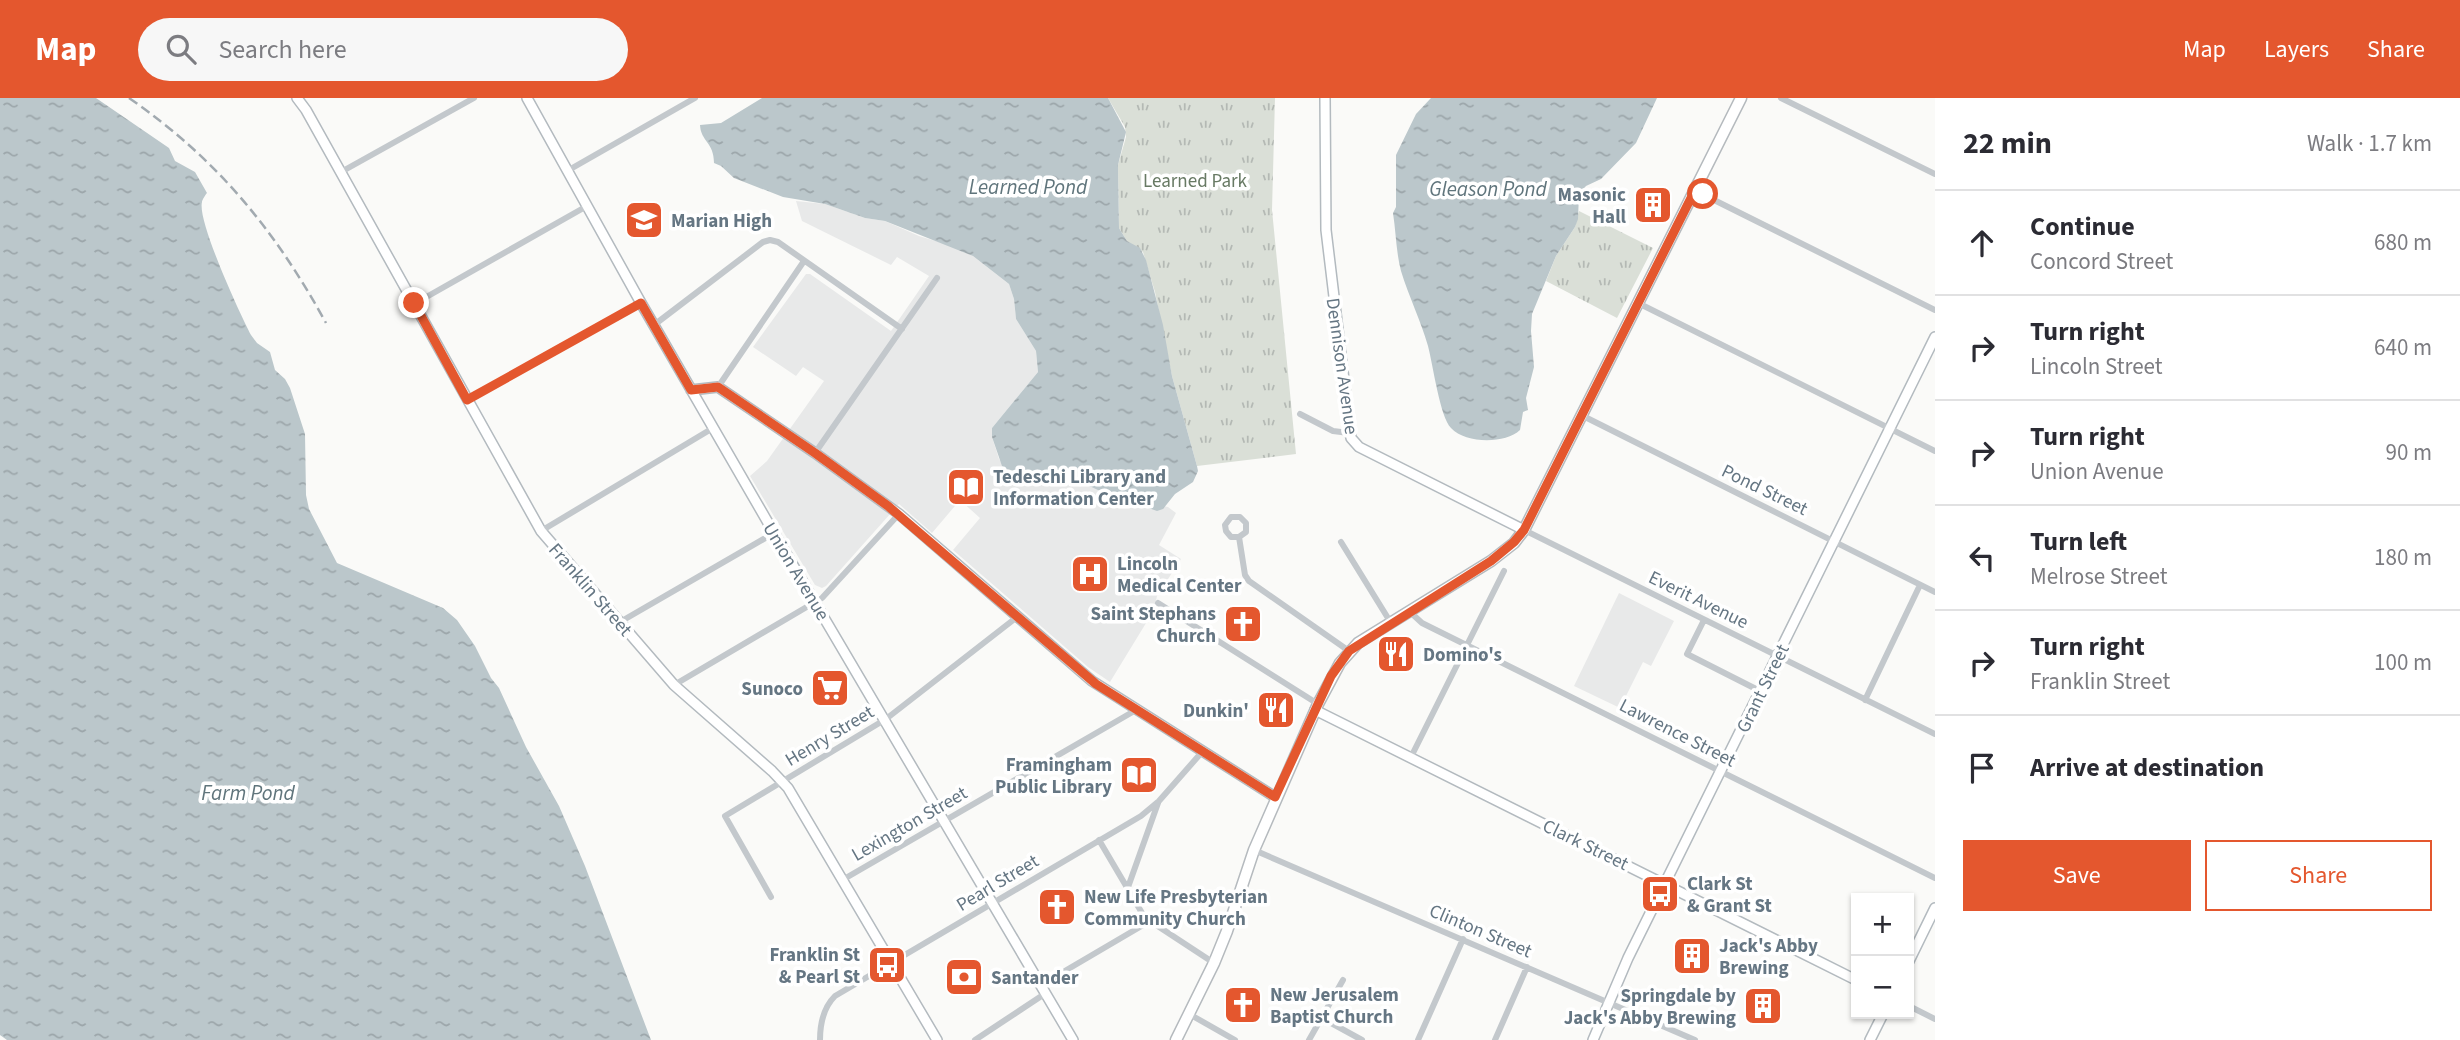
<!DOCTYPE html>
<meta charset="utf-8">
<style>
:root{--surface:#fff;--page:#f7f7f7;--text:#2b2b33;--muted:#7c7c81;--line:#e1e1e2;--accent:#e4572e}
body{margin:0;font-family:"Source Sans 3",sans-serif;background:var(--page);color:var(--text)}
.controls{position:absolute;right:21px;bottom:21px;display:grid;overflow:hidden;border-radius:0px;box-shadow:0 2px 5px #0004}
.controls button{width:63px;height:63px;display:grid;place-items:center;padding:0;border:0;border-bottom:2px solid var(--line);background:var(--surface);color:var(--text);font:35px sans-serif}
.stop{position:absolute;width:21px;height:21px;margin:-16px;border:5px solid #e4572e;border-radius:50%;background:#fff}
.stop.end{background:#e4572e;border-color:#fff;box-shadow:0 2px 7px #0008}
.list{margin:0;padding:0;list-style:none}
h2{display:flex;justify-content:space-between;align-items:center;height:91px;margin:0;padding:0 28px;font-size:30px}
h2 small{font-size:23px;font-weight:400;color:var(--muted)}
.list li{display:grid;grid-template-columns:46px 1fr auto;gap:21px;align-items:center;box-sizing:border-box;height:105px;padding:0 28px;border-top:2px solid var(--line)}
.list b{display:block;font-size:26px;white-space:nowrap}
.list p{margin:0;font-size:23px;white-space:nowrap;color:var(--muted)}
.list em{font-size:23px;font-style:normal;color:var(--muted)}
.actions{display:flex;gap:14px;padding:21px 28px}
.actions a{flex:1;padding:16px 0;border:2px solid var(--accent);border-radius:0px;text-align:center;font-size:24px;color:var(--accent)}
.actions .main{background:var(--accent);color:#fff}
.icon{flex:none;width:38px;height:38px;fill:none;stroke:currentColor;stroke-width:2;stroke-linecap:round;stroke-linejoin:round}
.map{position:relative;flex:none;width:1935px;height:942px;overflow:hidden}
header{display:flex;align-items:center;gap:42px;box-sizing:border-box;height:98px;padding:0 35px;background:var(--accent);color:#fff}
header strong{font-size:33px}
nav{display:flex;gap:38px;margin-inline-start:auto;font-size:24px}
.search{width:490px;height:63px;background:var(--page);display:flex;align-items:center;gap:18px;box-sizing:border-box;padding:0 24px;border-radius:38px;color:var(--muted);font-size:26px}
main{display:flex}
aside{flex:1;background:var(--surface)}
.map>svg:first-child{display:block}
.built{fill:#e8e9e9}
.grass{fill:url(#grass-tufts)}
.water{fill:url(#water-ripples)}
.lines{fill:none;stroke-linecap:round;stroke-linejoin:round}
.secondary-casing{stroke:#b3babf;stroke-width:12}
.primary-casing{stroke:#b5babe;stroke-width:13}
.street{stroke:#c3c8cc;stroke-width:6}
.secondary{stroke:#fff;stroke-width:9}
.primary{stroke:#fff;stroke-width:10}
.rail{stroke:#a2aab0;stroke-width:2.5;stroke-dasharray:10 5;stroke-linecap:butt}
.route{stroke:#e4572e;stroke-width:9}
.labels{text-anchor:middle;stroke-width:7;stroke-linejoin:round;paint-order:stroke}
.park-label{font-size:19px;fill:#687a64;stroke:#fff}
.poi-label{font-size:19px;font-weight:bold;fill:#657683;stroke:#fff;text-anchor:start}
.street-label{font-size:19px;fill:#657683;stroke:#fff}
.water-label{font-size:21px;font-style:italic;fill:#60757c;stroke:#fff}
</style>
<header>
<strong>Map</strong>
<div class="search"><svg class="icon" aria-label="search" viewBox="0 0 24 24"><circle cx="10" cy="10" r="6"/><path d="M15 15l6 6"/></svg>Search here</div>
<nav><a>Map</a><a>Layers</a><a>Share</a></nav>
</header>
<main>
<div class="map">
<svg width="1935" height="942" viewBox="0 0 1935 942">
<defs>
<pattern id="grass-tufts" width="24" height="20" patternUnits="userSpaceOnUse" patternTransform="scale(1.75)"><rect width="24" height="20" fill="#dadfd7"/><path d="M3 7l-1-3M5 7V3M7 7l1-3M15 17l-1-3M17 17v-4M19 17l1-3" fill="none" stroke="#b4b9b4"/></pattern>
<pattern id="water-ripples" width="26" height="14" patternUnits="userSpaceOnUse" patternTransform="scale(1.75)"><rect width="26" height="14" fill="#bbc7cb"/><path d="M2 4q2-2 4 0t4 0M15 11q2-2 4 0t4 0" fill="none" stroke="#9ca6aa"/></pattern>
</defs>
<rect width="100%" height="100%" fill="#fafaf8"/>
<!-- built -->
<path class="built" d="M796 103 825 106 865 120 885 123 919 138 952 148 973 158 1009 186 1014 201 1016 221 1036 253 1038 274 992 330V339L999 361 1005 370 1059 380 1070 379 1142 403 1168 409 1176 415 1159 447 1181 461 1157 498 1154 512 1110 584 1088 569 953 452 980 420 960 402 932 435 899 406 826 488 822 490 815 487 750 378 767 363 824 283 803 269 796 278 753 249 806 176H810L891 233 929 178 897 159 891 167 802 123Z
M1619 495 1674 523 1651 568 1643 564 1620 610 1574 588Z"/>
<!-- grass -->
<path class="grass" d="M1108 0H1275L1272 112 1296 356 1197 368 1172 278 1155 194 1143 154 1127 143 1119 130 1118 67 1126 39 1125 29Z
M1579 113 1653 150 1617 220 1546 183 1556 158 1575 129Z"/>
<!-- water -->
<path class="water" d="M0 0H96L169 50 175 63 195 74 207 95C206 96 202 102 202 104 197 123 240 216 251 237L257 245 270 254 275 272 285 281 290 290 305 336 306 397 309 411 337 465 443 510 457 522 475 548 491 580 499 590 526 649 559 708 585 768 651 942H7L0 937Z
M762 0H1108L1126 34 1118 67 1119 130 1127 143 1140 150 1146 162 1163 227 1172 278 1197 368 1198 373 1193 384 1175 396 1163 411 1157 413 1098 392 1070 379 1059 380 1005 371 1002 368 992 339V330L1038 274 1036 253 1016 221 1014 201 1009 186 973 158 885 123 865 120 825 106 783 99 734 80 721 68 714 65C714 44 701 44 700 27L721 25Z
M1431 0H1657L1636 45 1601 81 1586 88 1579 96 1578 121 1575 129 1556 158 1532 216 1531 233 1534 269 1526 300 1528 312 1523 314 1520 332C1505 346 1466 346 1451 330 1440 319 1433 267 1428 248 1421 223 1409 199 1401 173 1396 154 1396 134 1393 115L1396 109V57L1416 16Z"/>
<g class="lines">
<defs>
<path id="secondary" d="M297 0 306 12 541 433 674 587 772 673 788 690 937 942
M527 0 641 205 774 435 1073 942
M1325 0 1326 132 1351 340 1359 349 1524 432
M691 292 718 289 815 355 899 416 1092 583 1275 699
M1315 612 1856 882
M1909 863 1935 810
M1593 942 1628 860 1935 239
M1870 942 1883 916"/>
<path id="primary" d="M1176 942 1214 865 1227 833 1254 752 1318 606 1340 565 1358 545 1491 463 1514 445 1524 432 1741 0"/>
</defs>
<!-- secondary casing -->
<use href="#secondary" class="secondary-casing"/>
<!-- primary casing -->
<use href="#primary" class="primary-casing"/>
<!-- street -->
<path class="street" d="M1781 0 1935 76
M567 73 695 0
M341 74 474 0
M1694 92 1935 212
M1638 205 1935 353
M414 206 587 108
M654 227 763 144 770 142 778 144 902 231
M718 289 804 163
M467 302 641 205
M1300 316 1333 333 1349 335
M1581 317 1935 494
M815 355 937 180
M1524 432 1935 636
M541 433 713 330
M1239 439H1231L1226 433 1225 427 1231 419H1240L1246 425V434L1239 439 1245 477 1249 483 1349 553
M1341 444 1391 525
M1158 505 1318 606
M1409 513 1422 525 1935 780
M1704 522 1687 556 1760 593
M620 524 774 435
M674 587 822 500 899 416
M1865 602 1920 487
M1411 659 1504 473
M1099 742 1142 815 1150 823 1214 865
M1254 752 1695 942
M844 781 1136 612
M1127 792 1158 705
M771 799 725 718 886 621 1017 519
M1041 887 1150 823
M1909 908 1935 921
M1189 916 1235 942
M1322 920 1362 942
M820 942C820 925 823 910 835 898L1141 718 1159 703 1202 654
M975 942 1046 895
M1309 942 1343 882
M1418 942 1463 841
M1495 942 1527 869"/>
<!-- secondary -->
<use href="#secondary" class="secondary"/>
<!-- primary -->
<use href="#primary" class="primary"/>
<!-- rail -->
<path class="rail" d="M129 0C217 61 275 132 326 225"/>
</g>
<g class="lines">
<!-- route -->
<path class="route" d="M414 205 467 302 641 205 691 292 718 289 815 355 888 408 1096 586 1275 699 1331 578 1349 553 1491 463 1514 444 1524 432 1695 92 1703 96"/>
</g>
<!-- icons -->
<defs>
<symbol id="building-square" viewBox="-11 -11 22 22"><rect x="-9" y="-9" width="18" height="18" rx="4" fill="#e4572e" stroke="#fff"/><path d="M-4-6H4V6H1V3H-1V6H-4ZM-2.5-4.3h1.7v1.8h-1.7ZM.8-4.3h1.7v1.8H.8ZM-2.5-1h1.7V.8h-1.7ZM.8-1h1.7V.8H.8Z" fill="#fff"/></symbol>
<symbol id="school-square" viewBox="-11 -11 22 22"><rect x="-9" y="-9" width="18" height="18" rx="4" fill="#e4572e" stroke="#fff"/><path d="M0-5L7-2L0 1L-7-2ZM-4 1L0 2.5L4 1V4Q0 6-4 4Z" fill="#fff"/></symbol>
<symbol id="library-square" viewBox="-11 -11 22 22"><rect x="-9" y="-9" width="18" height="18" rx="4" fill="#e4572e" stroke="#fff"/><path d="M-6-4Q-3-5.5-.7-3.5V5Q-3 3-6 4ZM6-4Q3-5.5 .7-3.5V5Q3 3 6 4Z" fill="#fff"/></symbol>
<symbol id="hospital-square" viewBox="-11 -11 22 22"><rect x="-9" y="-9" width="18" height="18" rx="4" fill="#e4572e" stroke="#fff"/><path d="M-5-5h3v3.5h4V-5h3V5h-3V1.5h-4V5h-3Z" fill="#fff"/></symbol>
<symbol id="church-square" viewBox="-11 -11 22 22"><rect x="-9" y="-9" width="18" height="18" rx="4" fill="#e4572e" stroke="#fff"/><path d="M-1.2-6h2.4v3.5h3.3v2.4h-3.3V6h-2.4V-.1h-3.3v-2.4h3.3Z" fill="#fff"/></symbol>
<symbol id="restaurant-square" viewBox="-11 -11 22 22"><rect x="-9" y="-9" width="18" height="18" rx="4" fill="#e4572e" stroke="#fff"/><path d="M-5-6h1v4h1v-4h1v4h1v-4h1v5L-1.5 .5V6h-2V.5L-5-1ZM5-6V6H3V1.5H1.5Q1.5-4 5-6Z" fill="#fff"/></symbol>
<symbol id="supermarket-square" viewBox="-11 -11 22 22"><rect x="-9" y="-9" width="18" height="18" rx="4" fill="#e4572e" stroke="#fff"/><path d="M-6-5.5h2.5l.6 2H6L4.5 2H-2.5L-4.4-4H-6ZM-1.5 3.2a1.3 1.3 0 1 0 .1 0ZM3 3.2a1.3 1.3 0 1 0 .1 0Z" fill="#fff"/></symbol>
<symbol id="bus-square" viewBox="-11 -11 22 22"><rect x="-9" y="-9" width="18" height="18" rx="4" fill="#e4572e" stroke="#fff"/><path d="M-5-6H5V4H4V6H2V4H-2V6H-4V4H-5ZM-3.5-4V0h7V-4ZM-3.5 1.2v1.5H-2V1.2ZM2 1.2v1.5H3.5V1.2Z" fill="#fff"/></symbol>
<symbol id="bank-square" viewBox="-11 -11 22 22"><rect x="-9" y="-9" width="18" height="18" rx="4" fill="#e4572e" stroke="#fff"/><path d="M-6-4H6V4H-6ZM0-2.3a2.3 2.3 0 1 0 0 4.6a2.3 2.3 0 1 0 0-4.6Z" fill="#fff"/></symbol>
</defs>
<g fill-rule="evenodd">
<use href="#building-square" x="1631" y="85" width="44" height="44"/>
<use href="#school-square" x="622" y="100" width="44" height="44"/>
<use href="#library-square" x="944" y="367" width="44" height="44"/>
<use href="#hospital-square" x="1068" y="454" width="44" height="44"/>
<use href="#church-square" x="1221" y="504" width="44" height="44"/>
<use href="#restaurant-square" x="1374" y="534" width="44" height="44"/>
<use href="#supermarket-square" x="808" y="568" width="44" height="44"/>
<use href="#restaurant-square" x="1254" y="590" width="44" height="44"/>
<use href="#library-square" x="1117" y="655" width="44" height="44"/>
<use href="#bus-square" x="1638" y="774" width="44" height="44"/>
<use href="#church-square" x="1035" y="787" width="44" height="44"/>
<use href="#building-square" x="1670" y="836" width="44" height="44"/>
<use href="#bus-square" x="865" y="845" width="44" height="44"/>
<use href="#bank-square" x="942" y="857" width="44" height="44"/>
<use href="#church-square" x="1221" y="885" width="44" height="44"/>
<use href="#building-square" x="1741" y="886" width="44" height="44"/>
</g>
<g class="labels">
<!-- park labels -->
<g class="park-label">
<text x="1195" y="89">Learned Park</text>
</g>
<!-- poi labels -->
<g class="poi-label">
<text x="1626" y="103" text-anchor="end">Masonic<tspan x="1626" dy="22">Hall</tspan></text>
<text x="671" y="129">Marian High</text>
<text x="993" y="385">Tedeschi Library and<tspan x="993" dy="22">Information Center</tspan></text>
<text x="1117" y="472">Lincoln<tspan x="1117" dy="22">Medical Center</tspan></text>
<text x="1216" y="522" text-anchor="end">Saint Stephans<tspan x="1216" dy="22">Church</tspan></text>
<text x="1423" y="563">Domino's</text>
<text x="803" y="597" text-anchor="end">Sunoco</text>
<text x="1249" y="619" text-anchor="end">Dunkin'</text>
<text x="1112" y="673" text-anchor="end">Framingham<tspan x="1112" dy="22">Public Library</tspan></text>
<text x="1687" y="792">Clark St<tspan x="1687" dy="22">&amp; Grant St</tspan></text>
<text x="1084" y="805">New Life Presbyterian<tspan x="1084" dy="22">Community Church</tspan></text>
<text x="1719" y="854">Jack's Abby<tspan x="1719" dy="22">Brewing</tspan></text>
<text x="860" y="863" text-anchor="end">Franklin St<tspan x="860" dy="22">&amp; Pearl St</tspan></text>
<text x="991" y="886">Santander</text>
<text x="1270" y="903">New Jerusalem<tspan x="1270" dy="22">Baptist Church</tspan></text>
<text x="1736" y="904" text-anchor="end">Springdale by<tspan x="1736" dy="22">Jack's Abby Brewing</tspan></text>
</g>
<!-- street labels -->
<g class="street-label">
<text transform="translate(1343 268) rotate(82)" y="7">Dennison Avenue</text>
<text transform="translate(1765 391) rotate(26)" y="7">Pond Street</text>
<text transform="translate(797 473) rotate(59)" y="7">Union Avenue</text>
<text transform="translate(591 491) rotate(49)" y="7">Franklin Street</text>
<text transform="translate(1699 501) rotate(26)" y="7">Everit Avenue</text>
<text transform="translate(1762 590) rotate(-64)" y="7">Grant Street</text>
<text transform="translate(1678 634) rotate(27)" y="7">Lawrence Street</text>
<text transform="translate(829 637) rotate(-31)" y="7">Henry Street</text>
<text transform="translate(909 725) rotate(-30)" y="7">Lexington Street</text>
<text transform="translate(1586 746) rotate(26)" y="7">Clark Street</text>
<text transform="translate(997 784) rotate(-31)" y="7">Pearl Street</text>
<text transform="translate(1481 832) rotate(23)" y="7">Clinton Street</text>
</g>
<!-- water labels -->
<g class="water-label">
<text x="1028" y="96">Learned Pond</text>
<text x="1488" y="98">Gleason Pond</text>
<text x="248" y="702">Farm Pond</text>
</g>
</g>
</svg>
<div class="controls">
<button>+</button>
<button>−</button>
</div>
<div class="stop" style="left:1703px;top:96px"></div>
<div class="stop end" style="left:414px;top:205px"></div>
</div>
<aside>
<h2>22 min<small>Walk · 1.7 km</small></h2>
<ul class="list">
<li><svg class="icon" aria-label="ahead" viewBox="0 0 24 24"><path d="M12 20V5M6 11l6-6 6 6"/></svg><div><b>Continue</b><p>Concord Street</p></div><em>680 m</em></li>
<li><svg class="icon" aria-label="right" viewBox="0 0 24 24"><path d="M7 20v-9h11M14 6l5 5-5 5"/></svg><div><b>Turn right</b><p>Lincoln Street</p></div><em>640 m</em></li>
<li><svg class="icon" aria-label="right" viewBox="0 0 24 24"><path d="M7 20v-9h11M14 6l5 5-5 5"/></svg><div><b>Turn right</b><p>Union Avenue</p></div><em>90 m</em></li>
<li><svg class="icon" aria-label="left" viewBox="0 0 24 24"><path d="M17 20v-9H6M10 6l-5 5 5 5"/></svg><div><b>Turn left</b><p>Melrose Street</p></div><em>180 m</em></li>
<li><svg class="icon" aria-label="right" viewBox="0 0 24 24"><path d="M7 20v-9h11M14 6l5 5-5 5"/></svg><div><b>Turn right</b><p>Franklin Street</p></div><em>100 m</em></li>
<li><svg class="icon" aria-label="arrive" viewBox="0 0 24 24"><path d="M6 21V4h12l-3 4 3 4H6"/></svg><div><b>Arrive at destination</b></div></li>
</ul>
<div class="actions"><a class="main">Save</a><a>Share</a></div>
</aside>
</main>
